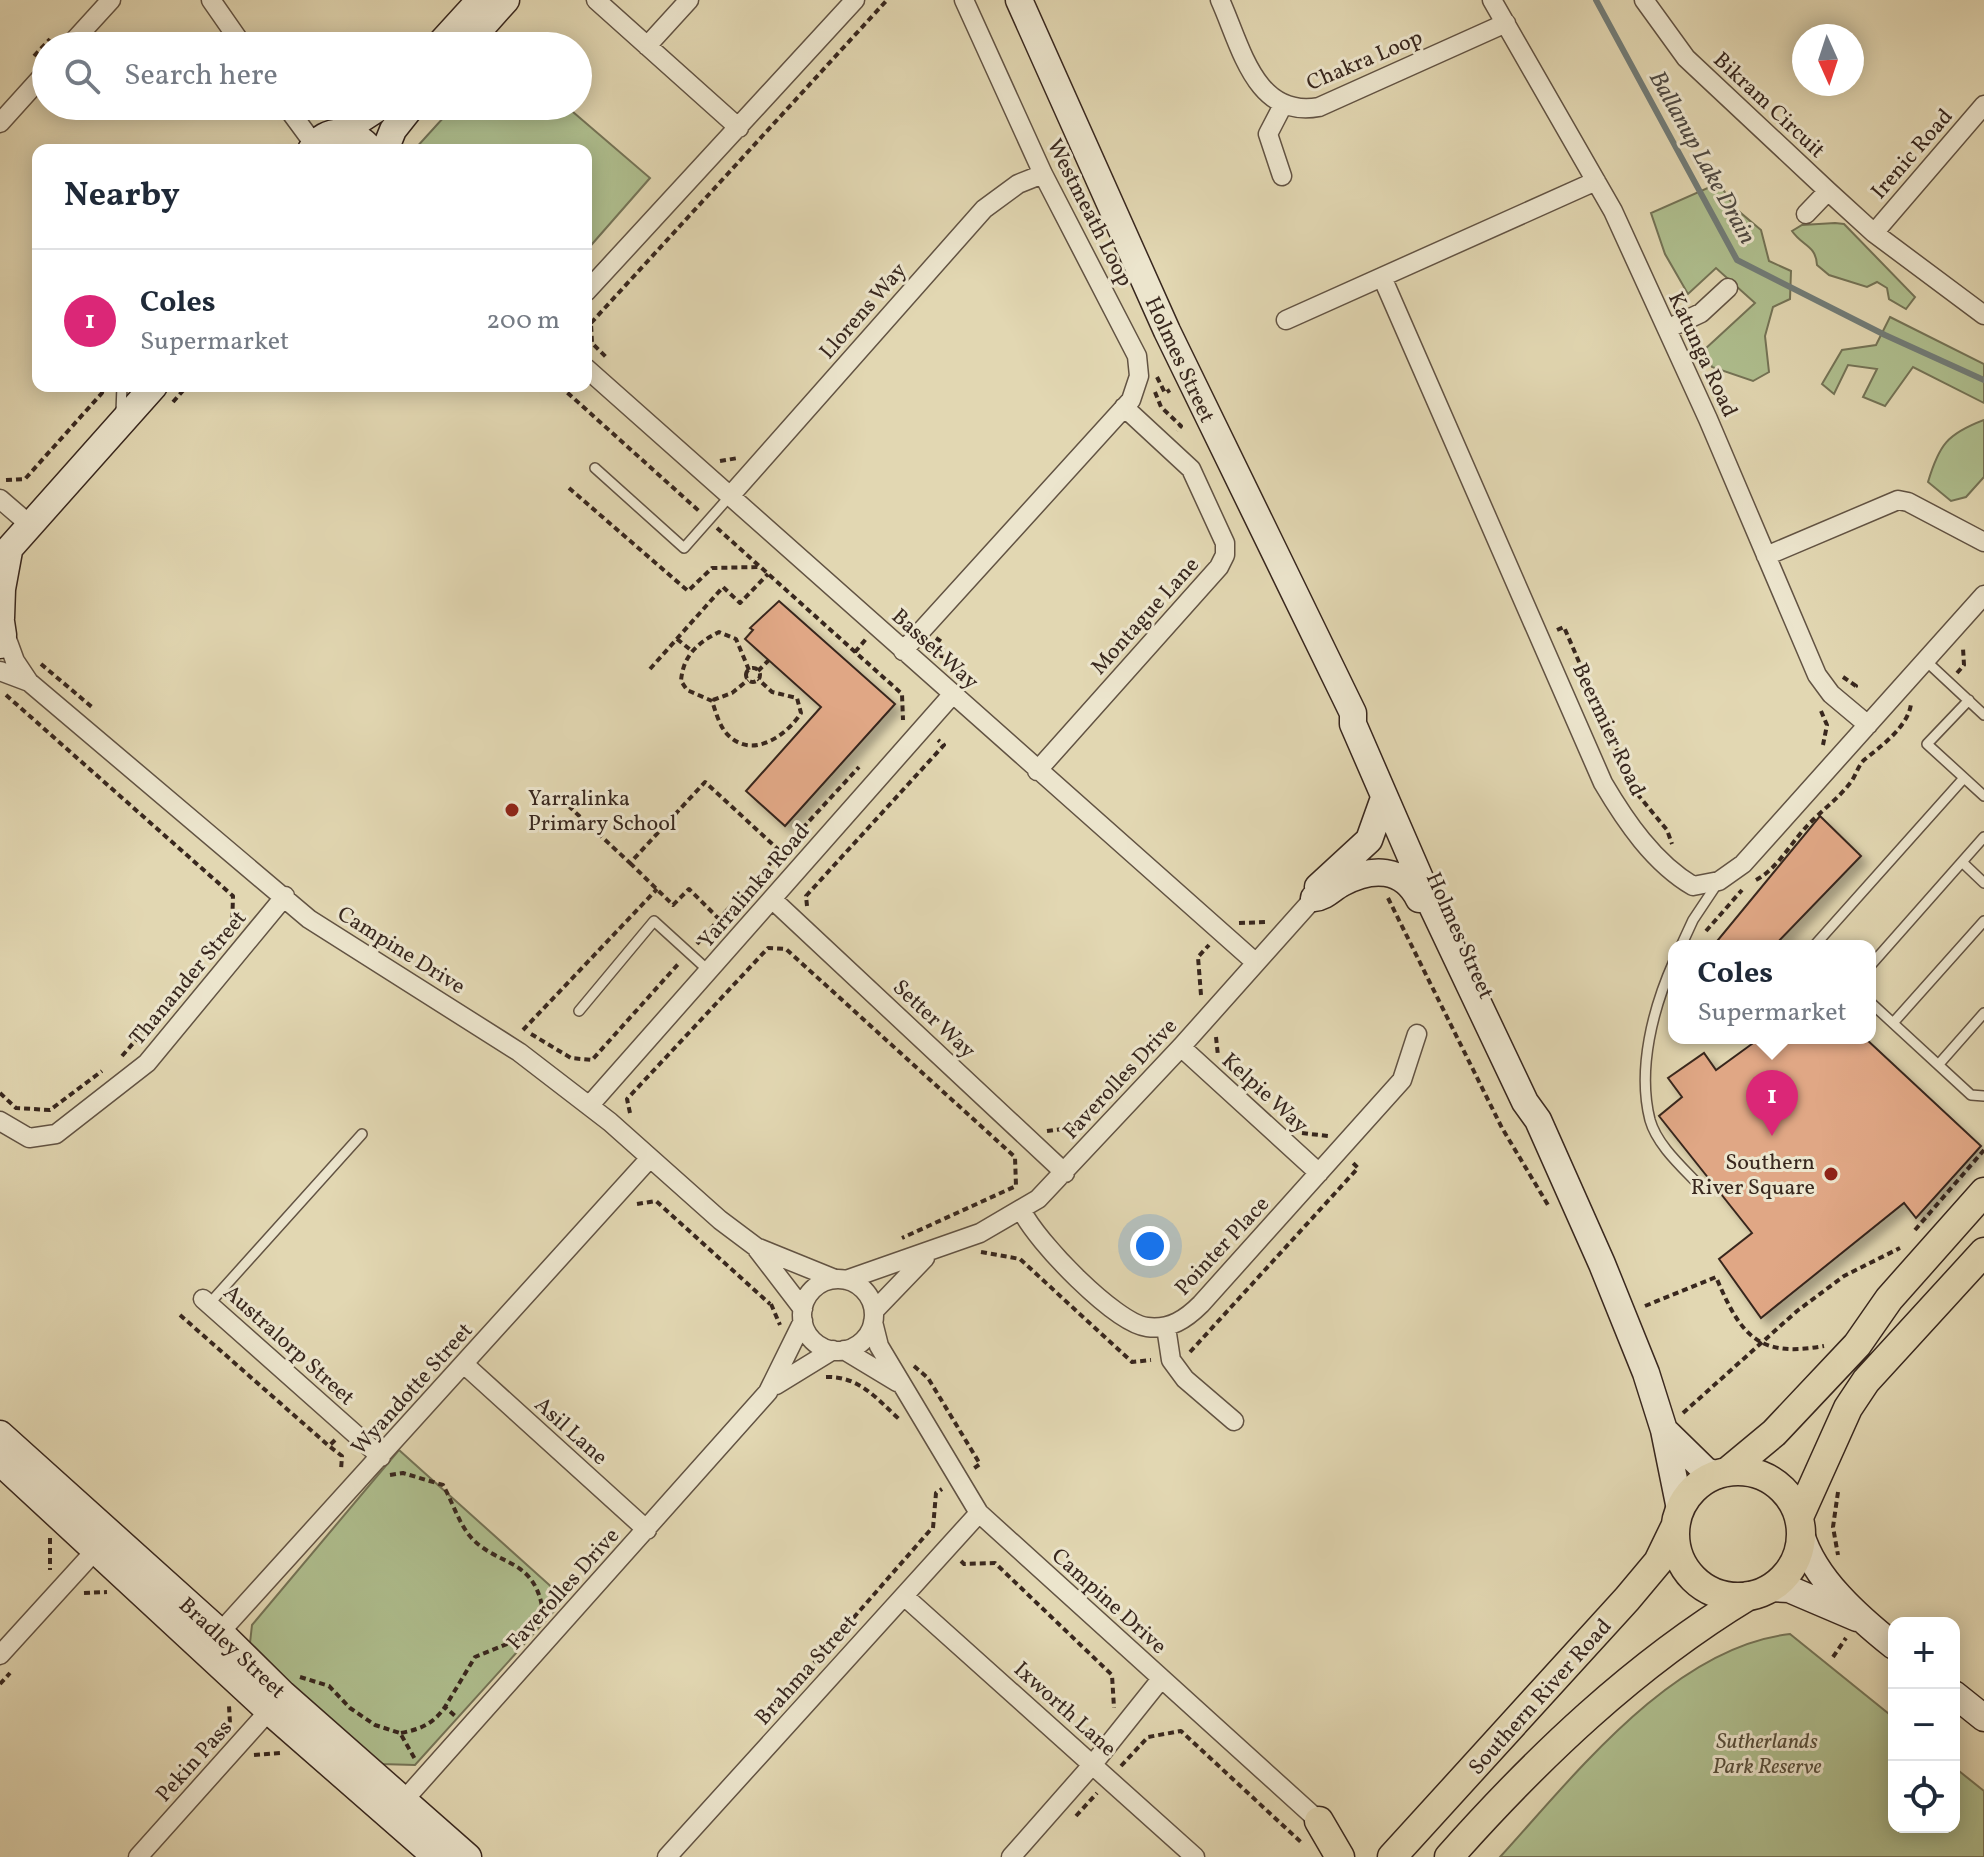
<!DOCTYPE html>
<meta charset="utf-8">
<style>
:root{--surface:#fff;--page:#f2f2f3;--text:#1f2937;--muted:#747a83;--line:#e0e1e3;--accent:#db2777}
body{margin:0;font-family:Vollkorn,serif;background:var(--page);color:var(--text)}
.controls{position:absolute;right:24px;bottom:24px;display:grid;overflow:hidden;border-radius:16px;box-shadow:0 4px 20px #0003}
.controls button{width:72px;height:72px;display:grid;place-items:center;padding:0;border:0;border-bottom:2px solid var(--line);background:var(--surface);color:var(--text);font:40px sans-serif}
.compass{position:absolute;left:1792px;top:24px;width:72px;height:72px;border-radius:50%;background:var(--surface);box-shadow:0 4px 20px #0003;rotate:177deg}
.you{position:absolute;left:1150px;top:1246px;width:28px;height:28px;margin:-20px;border:6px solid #fff;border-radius:50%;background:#1a73e8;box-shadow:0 0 0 12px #1a73e833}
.badge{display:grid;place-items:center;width:52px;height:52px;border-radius:50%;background:var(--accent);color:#fff;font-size:26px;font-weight:700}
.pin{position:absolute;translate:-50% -66px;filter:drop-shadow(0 2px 4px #0008)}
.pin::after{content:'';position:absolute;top:42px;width:28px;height:24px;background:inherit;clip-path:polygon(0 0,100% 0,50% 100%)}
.popup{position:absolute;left:1668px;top:940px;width:208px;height:104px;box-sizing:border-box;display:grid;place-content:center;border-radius:16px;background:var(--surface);filter:drop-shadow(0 2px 6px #0005);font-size:26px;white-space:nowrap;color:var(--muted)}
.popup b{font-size:30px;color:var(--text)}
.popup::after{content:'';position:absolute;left:50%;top:100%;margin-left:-16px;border:16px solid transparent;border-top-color:var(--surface)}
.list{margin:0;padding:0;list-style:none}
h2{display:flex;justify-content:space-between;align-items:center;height:104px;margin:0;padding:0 32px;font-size:34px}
h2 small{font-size:26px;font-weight:400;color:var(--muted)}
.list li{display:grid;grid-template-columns:52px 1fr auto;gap:24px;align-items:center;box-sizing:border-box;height:144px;padding:0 32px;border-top:2px solid var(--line)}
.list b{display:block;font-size:30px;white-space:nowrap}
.list p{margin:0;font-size:26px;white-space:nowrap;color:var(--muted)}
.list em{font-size:26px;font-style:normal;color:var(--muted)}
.icon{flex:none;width:44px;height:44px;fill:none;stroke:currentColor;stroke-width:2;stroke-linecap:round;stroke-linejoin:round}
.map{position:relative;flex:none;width:1984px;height:1857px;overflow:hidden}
.search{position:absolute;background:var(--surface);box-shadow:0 4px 20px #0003;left:32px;top:32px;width:560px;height:88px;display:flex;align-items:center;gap:20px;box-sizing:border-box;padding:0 28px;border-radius:44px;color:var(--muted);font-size:30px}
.panel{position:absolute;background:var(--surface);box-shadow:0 4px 20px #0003;left:32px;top:144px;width:560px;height:248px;border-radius:16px}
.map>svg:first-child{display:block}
.green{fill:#afbf8f;stroke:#747356;stroke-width:2}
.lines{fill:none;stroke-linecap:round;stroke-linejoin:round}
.stream{stroke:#727d79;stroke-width:6}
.building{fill:#e0a785;stroke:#38271e;stroke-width:2;filter:url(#shadow)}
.lane-casing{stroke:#625343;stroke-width:12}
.street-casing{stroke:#625343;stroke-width:21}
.secondary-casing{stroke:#38271e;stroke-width:29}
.primary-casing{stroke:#38271e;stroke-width:31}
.path{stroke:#38271e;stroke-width:4;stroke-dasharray:6 4;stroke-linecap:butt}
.lane{stroke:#ece5cd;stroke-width:9}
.street{stroke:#ece5cd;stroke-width:18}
.secondary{stroke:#ece5cd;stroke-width:26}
.primary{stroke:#e2d7b2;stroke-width:28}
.poi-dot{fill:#8f2418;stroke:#ece5cd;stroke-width:3}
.labels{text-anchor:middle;stroke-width:6;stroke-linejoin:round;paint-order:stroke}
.street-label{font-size:22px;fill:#38271e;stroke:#ece5cd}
.poi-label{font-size:22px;fill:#38271e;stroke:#ece5cd;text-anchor:start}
.park-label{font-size:22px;font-style:italic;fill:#564d3a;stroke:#ece5cd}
.water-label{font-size:24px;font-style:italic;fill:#504b44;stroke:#ece5cd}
</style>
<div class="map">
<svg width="1984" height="1857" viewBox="0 0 1984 1857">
<defs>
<filter id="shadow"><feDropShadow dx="7" dy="7" stdDeviation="4" flood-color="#0004"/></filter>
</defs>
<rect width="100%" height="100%" fill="#e2d7b2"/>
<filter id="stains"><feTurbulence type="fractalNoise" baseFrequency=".0025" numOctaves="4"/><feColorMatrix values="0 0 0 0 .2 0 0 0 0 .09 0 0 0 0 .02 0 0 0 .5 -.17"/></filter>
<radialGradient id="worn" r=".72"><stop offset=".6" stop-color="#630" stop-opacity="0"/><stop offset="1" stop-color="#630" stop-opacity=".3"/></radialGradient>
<!-- green -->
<path class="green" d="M454 106H566L650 178 586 251V150H414Z
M1719 183 1735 208 1761 230 1769 261 1791 271 1790 299 1773 307 1765 336 1769 372 1753 381 1712 367 1704 350 1755 303 1716 268 1688 294 1665 254 1651 213Z
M1835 223 1844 224 1915 297 1906 309 1889 299 1887 288 1877 282 1867 287 1829 275 1817 265C1816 245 1802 246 1792 231L1802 225Z
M1890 317 1984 364V403L1913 367 1885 406 1863 397 1877 369 1848 365 1834 394 1822 384 1842 350 1876 345Z
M1984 420V477L1966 497 1951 501 1928 482C1939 445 1947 434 1984 420Z
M399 1450 565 1599 415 1765 380 1764 266 1666 250 1643 252 1625Z
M1790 1634 1894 1718V1827H1954V1767L1984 1791V1857H1500C1574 1776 1673 1647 1790 1634Z"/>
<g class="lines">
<!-- stream -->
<path class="stream" d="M1596 0 1737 260 1885 335 1984 380"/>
</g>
<!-- building -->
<path class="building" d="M779 601 895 704 785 826 746 791 821 707 745 639 753 630 750 628Z
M1820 816 1861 856 1774 946H1713Z
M1753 1038H1865L1981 1146 1916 1218 1904 1203 1761 1318 1719 1259 1752 1233 1659 1116 1682 1097 1668 1078 1704 1053 1716 1070 1756 1041Z"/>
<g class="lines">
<defs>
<path id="lane" d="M121 412 122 386
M595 468 684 548 730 496
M1925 660 1984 715
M1969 700 1927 744 1984 796
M1962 862 1984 883
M1681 946 1693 920 1717 884
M1814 946 1964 778
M1674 961C1653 1008 1637 1069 1650 1120 1657 1145 1682 1167 1699 1185
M1870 966 1984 837
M1870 1002 1971 1095 1984 1096
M579 1011 654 921 709 971
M1893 1023 1984 921
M1939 1064 1984 1013
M209 1304 362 1134"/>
<path id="street" d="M211 0 243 46
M596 0 739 128
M1220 0C1241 46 1255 119 1319 107L1506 23
M1492 0 1613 211 1708 419 1817 675 1831 694 1868 725
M1644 0 1686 58 1828 191 1874 233 1984 315
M69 46 111 0
M647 46 689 0
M286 106 314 144
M0 123 46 72
M1282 176 1268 134 1283 105
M1806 214 1828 191
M1874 233 1984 105
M1382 277 1603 783C1626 822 1654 863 1693 886L1719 881 1743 864 1984 595
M586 292 855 0
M1286 320 1596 181
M1667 329 1701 313 1728 288
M586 368 1255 962
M730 496 984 209 1018 184 1043 174
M0 499 29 524
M1766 556 1898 500 1908 502 1984 542
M4 631 15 661 29 682 309 919 519 1052 610 1122 720 1220 756 1247 835 1279
M903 651 1131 400 1139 376 1137 356 1043 174 964 0
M0 671 29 682
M1037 771 1219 567 1225 555V543L1191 469 1124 407
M772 899 1065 1173
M1181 1047 1319 1173
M589 1106 952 695
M0 1121 29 1138 56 1134 147 1063 285 896
M1022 1211C1036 1241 1115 1323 1147 1327 1170 1330 1186 1319 1201 1304L1402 1080 1417 1034
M757 1249 803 1309
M802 1315a36 36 0 1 1 72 0a36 36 0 1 1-72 0Z
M846 1280 980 1233 1038 1199 1181 1047 1314 898
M203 1299 381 1457
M874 1311 925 1258
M873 1322 879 1346 979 1513 1319 1821
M1166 1327 1171 1360 1185 1379 1234 1421
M844 1350 897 1382
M465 1365 647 1530
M776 1385 833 1350
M904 1596 1195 1857
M214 1639 650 1158
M0 1655 103 1542
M397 1808 768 1392 803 1321
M138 1857 275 1704
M667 1857 979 1513
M1011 1857 1093 1764 1161 1679"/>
<path id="secondary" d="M1019 0 1167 331 1353 713V724L1432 906 1525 1102 1538 1120 1602 1264 1646 1373 1664 1430 1680 1509
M438 46 480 0
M465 46 506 0
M341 132 381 106
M311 150C326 125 355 129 371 150
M385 150 393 130 412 106
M0 559 154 386
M0 615 3 635 0 645
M1 618 2 589 9 551
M1318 887 1369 840 1384 798
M1314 898C1326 897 1332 888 1342 883 1372 867 1403 867 1419 899
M1664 1430 1706 1471 1717 1475
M0 1434 220 1632 283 1694 468 1857
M0 1462 269 1711 436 1857
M1801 1534C1814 1579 1859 1618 1894 1646
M1770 1588 1789 1589 1857 1618
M1954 1694 1984 1718"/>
<path id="primary" d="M1675 1534a63 63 0 1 1 126 0a63 63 0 1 1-126 0Z
M1727 1472 1774 1433 1857 1345 1889 1299 1984 1192
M1799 1517 1848 1408 1866 1381 1984 1252
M1319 1821 1340 1857
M1392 1857 1627 1599 1658 1562 1675 1527
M1449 1857C1537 1758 1634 1665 1748 1596"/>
</defs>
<!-- lane casing -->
<use href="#lane" class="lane-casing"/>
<!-- street casing -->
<use href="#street" class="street-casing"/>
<!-- secondary casing -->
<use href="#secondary" class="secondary-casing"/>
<!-- primary casing -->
<use href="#primary" class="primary-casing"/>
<!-- path -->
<path class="path" d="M34 56 50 39
M586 318 591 323 592 343 608 359
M591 323 887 0
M1157 377 1165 393 1170 390
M560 386 699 511
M1155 392 1161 407 1181 426 1177 431
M173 402 187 386
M720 461 738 458
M6 480 25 479 102 393 103 386
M569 488 688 591 712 568 758 567
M717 528 902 694 903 720
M1557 630 1564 627 1634 790 1667 830 1672 844
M936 638 943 643 941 658
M677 639 692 651
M855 652 866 639
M41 664 93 708
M746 675a7 7 0 1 1 14 0a7 7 0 1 1-14 0Z
M650 669 723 587 740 603 768 574
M749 670 736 639 719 632C697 643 683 656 681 681L687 690 712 701C716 712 719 726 728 735 753 760 787 735 801 713L797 698 772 692 758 679
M758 671 769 660
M1957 673 1964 665 1963 648
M1843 677 1856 686 1853 687
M6 695 233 896 232 929
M713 700 732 693 748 680
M1821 711 1827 725 1823 745
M561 799 630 863 705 782 781 852
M630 863 673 905 689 889 719 919
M1756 880C1778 868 1790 844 1807 826 1821 811 1838 799 1851 782 1856 775 1858 766 1864 760 1880 747 1908 727 1911 704
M1388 898 1502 1128 1548 1205
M807 906 806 896 944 745 938 740
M728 909 859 767
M1239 923 1266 922
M1706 931 1742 890
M697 944 728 909 734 916
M1201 995 1198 957 1209 945
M523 1030 657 889
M531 1034 571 1058 592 1060 680 962
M1216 1037 1218 1056
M122 1056 169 1002
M0 1093 16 1108 50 1110 102 1071
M630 1113 627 1099 768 948 786 949 1015 1157 1016 1186 902 1238
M1047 1131 1078 1127
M1302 1133 1328 1136
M637 1204 656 1201 770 1304
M1915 1230 1984 1150
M981 1252 1020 1259 1132 1362 1151 1360
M771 1304 780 1325
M1645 1306 1716 1277C1741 1336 1758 1358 1824 1346
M180 1315 329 1446
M1190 1352 1358 1168 1353 1163
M914 1366 928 1378 980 1464 973 1469
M826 1377C859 1376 876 1398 899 1419
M1683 1413 1797 1311 1844 1276 1900 1248
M335 1440 329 1446 342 1456 341 1470
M390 1475 403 1473 443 1485C452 1501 458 1521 469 1535 494 1566 532 1556 542 1606L531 1626 512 1642 475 1657 445 1707 455 1716
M1838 1492 1833 1527 1838 1555
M933 1528 936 1493 942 1489
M50 1538V1570
M961 1561 964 1564 995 1563 1112 1675 1114 1708
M84 1593 107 1592
M1833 1657 1846 1638
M814 1663 932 1528
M300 1677 329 1686 350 1708 375 1725 400 1733 415 1759
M0 1684 10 1673
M401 1733C421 1729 433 1724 445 1707
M225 1735 220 1730 230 1723 229 1706
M254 1755 281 1753
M1121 1766 1148 1737 1181 1731 1303 1844
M1076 1816 1097 1793"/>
<!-- lane -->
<use href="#lane" class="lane"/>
<!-- street -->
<use href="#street" class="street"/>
<!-- secondary -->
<use href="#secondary" class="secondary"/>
<!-- primary -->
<use href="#primary" class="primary"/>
</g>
<!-- markers -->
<g class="poi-dot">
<circle cx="512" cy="810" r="8"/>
<circle cx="1831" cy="1174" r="8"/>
</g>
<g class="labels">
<!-- street labels -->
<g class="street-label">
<text transform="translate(1364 59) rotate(-23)" y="8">Chakra Loop</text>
<text transform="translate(1770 104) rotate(43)" y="8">Bikram Circuit</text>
<text transform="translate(1911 153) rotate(-49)" y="8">Irenic Road</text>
<text transform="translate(1091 212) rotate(63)" y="8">Westmeath Loop</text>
<text transform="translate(862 310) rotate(-49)" y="8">Llorens Way</text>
<text transform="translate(1704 354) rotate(65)" y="8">Katunga Road</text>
<text transform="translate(1181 359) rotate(65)" y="8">Holmes Street</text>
<text transform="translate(1144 615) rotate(-48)" y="8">Montague Lane</text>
<text transform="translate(936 648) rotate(42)" y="8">Basset Way</text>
<text transform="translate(1610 729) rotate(65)" y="8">Beermier Road</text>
<text transform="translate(753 885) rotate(-49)" y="8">Yarralinka Road</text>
<text transform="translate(1461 935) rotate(66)" y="8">Holmes Street</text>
<text transform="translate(402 949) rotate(32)" y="8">Campine Drive</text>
<text transform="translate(187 977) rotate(-50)" y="8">Thanander Street</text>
<text transform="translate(935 1018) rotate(43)" y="8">Setter Way</text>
<text transform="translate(1119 1078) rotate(-47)" y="8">Faverolles Drive</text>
<text transform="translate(1266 1092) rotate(42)" y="8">Kelpie Way</text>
<text transform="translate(1221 1245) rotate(-47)" y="8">Pointer Place</text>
<text transform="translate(290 1344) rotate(42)" y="8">Australorp Street</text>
<text transform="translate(411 1388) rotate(-48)" y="8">Wyandotte Street</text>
<text transform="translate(572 1430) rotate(42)" y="8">Asil Lane</text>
<text transform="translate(562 1588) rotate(-48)" y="8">Faverolles Drive</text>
<text transform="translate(1110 1600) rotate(42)" y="8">Campine Drive</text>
<text transform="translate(233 1647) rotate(43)" y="8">Bradley Street</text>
<text transform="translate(805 1669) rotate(-48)" y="8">Brahma Street</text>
<text transform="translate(1539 1696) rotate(-48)" y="8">Southern River Road</text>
<text transform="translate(1066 1708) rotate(42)" y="8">Ixworth Lane</text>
<text transform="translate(193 1760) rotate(-48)" y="8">Pekin Pass</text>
</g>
<!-- poi labels -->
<g class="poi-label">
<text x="528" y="805">Yarralinka<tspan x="528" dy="25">Primary School</tspan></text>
<text x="1815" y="1169" text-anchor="end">Southern<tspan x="1815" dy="25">River Square</tspan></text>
</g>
<!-- park labels -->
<g class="park-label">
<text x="1767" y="1748">Sutherlands<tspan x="1767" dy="25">Park Reserve</tspan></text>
</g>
<!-- water labels -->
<g class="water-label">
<text transform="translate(1703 157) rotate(61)" y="8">Ballanup Lake Drain</text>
</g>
</g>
<rect width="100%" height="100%" filter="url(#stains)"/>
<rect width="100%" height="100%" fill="url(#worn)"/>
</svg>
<div class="controls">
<button>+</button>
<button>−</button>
<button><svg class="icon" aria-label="locate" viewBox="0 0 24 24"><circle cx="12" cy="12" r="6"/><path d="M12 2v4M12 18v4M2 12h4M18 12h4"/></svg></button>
</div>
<svg class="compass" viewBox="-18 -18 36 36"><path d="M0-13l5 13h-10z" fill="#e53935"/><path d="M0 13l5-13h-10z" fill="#747a83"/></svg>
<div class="you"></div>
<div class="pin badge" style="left:1772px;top:1136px">1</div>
<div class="popup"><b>Coles</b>Supermarket</div>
<div class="search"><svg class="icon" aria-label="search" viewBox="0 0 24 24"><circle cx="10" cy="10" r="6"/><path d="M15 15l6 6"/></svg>Search here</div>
<section class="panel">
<h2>Nearby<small></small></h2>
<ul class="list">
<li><span class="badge">1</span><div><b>Coles</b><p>Supermarket</p></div><em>200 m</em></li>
</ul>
</section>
</div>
